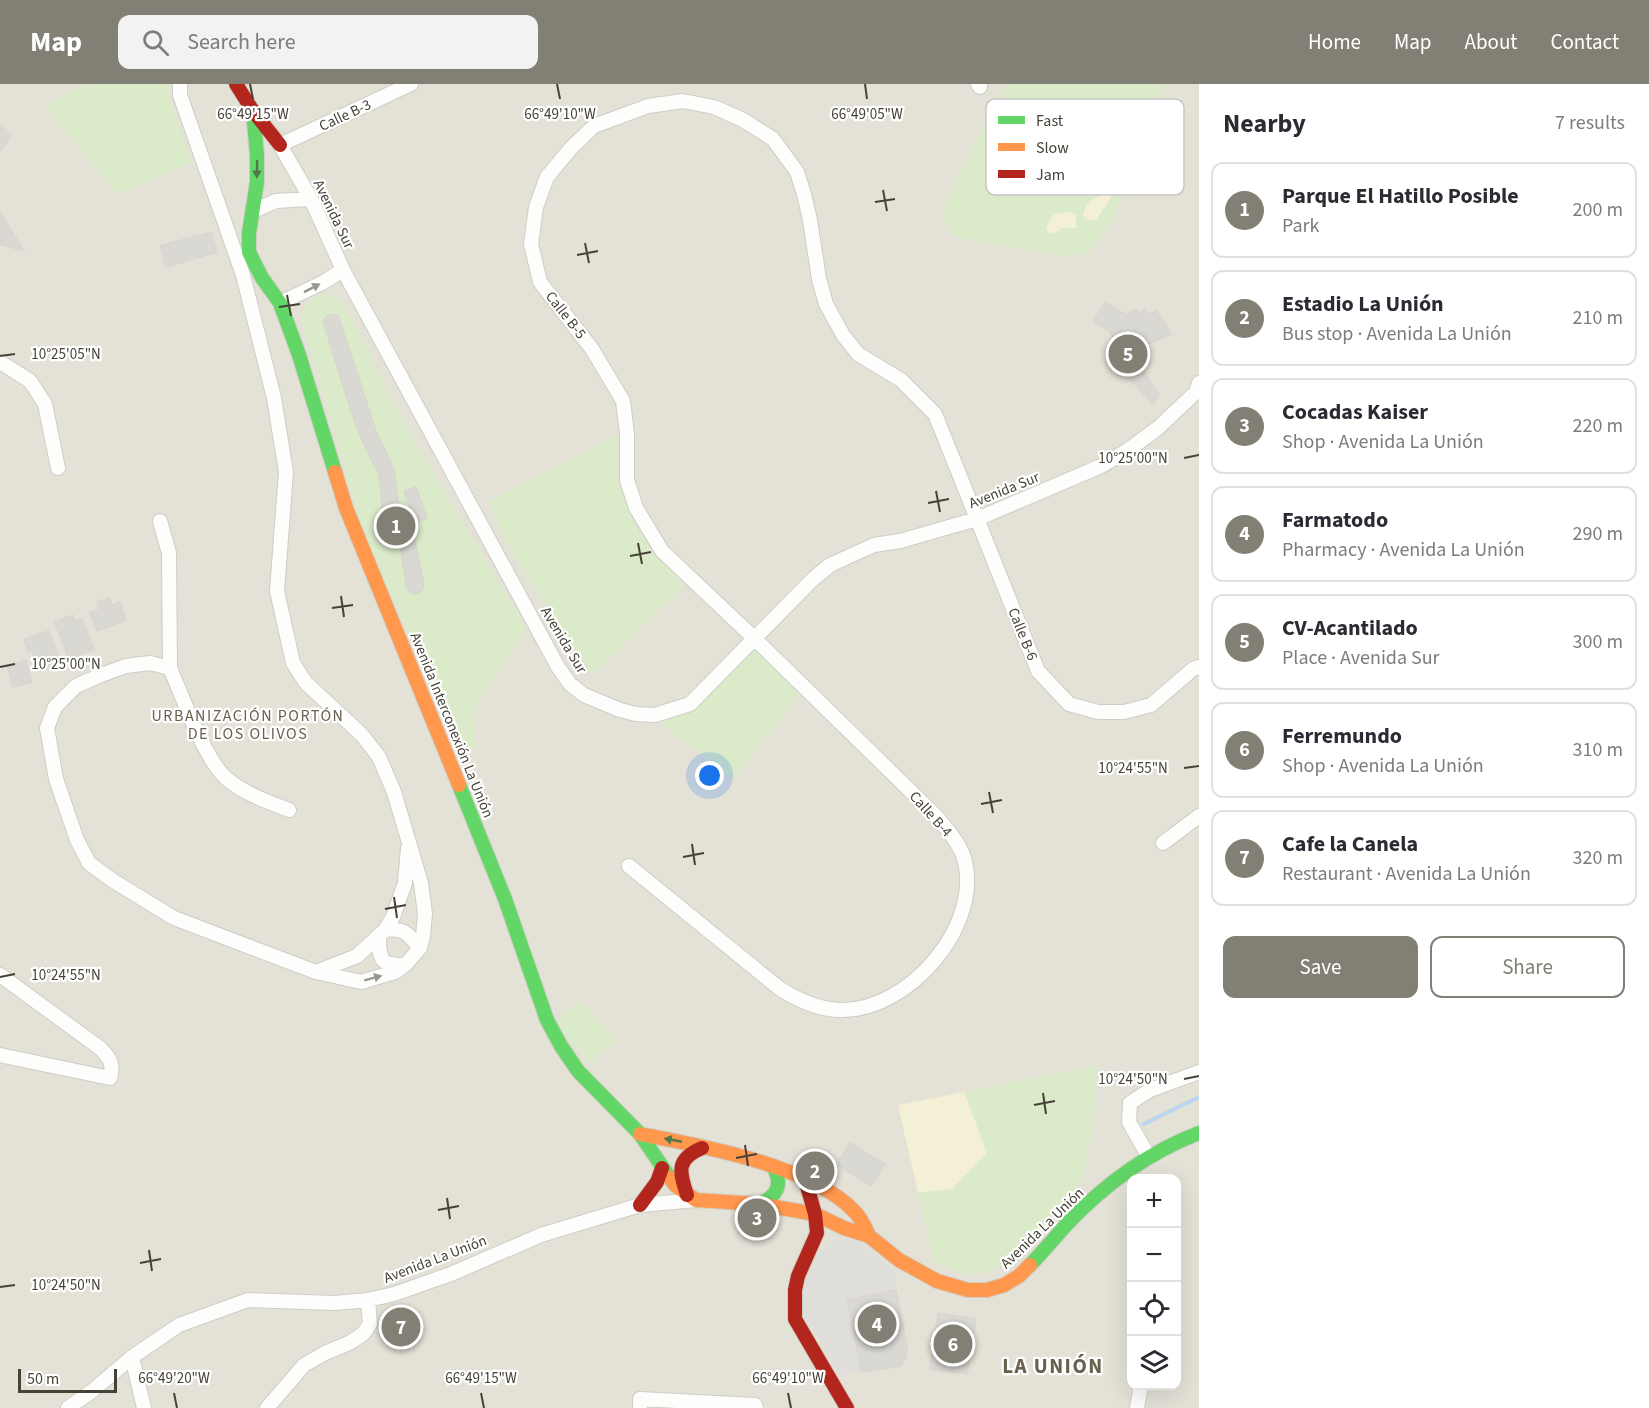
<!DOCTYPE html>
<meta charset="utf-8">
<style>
:root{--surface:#fff;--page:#f2f2f3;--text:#2b2b33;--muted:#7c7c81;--line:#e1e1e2;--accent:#827f75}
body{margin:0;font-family:"Source Sans 3",sans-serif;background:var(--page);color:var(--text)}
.controls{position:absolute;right:18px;bottom:18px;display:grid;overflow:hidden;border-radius:12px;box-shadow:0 6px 24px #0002}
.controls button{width:54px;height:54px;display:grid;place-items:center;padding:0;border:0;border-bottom:2px solid var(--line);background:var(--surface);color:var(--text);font:30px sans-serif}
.scale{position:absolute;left:18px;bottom:15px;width:99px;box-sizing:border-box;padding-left:6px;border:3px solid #474236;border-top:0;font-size:16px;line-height:21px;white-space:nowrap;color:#474236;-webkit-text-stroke:4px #fff;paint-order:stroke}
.you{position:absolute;left:710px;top:692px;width:21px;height:21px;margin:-15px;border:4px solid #fff;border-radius:50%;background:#1a73e8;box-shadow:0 0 0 9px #1a73e833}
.badge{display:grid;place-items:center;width:39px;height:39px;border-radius:50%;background:var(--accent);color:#fff;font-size:20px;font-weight:700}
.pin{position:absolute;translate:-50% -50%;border:3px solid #fff;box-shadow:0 2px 6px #0006}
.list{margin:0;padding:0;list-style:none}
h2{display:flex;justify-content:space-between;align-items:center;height:78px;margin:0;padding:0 24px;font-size:26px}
h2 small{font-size:20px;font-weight:400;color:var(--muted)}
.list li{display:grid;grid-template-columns:39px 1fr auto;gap:18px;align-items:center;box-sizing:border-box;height:96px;margin:0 12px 12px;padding:0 12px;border:2px solid var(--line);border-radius:12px}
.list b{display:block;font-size:22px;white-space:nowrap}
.list p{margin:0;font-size:20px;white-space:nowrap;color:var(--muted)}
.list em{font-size:20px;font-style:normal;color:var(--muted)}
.actions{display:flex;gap:12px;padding:18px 24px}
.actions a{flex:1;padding:14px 0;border:2px solid var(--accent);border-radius:12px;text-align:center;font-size:21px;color:var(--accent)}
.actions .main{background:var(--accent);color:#fff}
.icon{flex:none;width:33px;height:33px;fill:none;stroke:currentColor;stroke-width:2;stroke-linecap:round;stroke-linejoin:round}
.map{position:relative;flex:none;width:1199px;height:1324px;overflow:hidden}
header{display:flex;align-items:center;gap:36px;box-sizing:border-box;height:84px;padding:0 30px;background:var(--accent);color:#fff}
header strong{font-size:28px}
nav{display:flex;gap:33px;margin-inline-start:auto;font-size:21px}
.search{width:420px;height:54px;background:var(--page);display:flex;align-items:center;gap:15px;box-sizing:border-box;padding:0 21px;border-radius:12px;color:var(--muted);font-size:22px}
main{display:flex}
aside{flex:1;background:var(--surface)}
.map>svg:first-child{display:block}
.residential{fill:#e4e1d7;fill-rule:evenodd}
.green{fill:#dbebca}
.sand{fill:#f4f0d5}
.parking{fill:#e0deda}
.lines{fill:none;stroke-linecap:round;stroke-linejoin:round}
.stream{stroke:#bad5ee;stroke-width:4}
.building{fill:#dad8d2;stroke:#d9d6d0;stroke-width:1.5}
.street-casing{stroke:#cecdc8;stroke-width:16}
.fast-casing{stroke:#d0cdc1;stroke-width:16}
.slow-casing{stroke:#d0cdc1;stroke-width:16}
.jam-casing{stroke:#d0cdc1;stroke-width:16}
.street{stroke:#fdfdfc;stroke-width:14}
.fast{stroke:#63d668;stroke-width:14}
.slow{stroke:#ff974d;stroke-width:14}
.jam{stroke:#b3261e;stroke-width:14}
.oneway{fill:#517648}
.oneway2{fill:#99968f}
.ticks{fill:none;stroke:#474236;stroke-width:2}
.labels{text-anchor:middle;stroke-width:4.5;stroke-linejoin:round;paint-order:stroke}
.street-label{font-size:15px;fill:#474236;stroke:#fff}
.neighbourhood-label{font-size:16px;letter-spacing:1.5px;fill:#69604d;stroke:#fff}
.district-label{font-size:21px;font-weight:bold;letter-spacing:1.5px;fill:#69604d;stroke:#fff}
.key{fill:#fff;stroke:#c8c6c3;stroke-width:1.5}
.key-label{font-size:16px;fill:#474236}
.ticks-label{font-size:15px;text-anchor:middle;fill:#474236;stroke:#fff;stroke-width:4.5;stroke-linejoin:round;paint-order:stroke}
</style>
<header>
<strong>Map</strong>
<div class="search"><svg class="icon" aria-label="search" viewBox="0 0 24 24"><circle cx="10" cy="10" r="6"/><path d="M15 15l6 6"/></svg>Search here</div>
<nav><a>Home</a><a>Map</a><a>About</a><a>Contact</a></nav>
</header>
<main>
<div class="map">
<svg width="1199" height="1324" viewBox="0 0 1199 1324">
<rect width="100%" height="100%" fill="#f0efea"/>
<!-- residential -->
<path class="residential" d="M0 0H1199V1324H0ZM1132 1094H1176V1302H1132Z"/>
<!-- green -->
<path class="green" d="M86 0H172L168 12 192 79 117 110 45 22Z
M1005 0H1165L1114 133 1089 169 1067 172 965 155 952 149 943 136 947 116Z
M322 210C331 211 340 215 345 223 365 256 378 292 397 325 437 399 483 471 526 543L474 627 476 662 458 673 421 577 363 448 302 238C303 223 307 214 322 210Z
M617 351 618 399 639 448 684 502 592 591 508 462 489 418Z
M755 564 799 611 732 695 659 639 693 624Z
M580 916 616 956 590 979 554 940Z
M1097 981 1094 1038 1083 1094 1063 1124 1014 1175 987 1189 968 1190 934 1178 898 1021Z"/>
<!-- sand -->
<path class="sand" d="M1108 110 1112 112 1096 136H1087L1083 132C1085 118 1095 112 1108 110Z
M1072 128 1076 131V144H1061L1057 148 1049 149 1046 143 1054 130Z
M964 1008 987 1069 952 1105 918 1109 898 1021Z"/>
<!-- parking -->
<path class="parking" d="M838 1156H854L894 1186 896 1206 848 1217 862 1288 841 1291 803 1230 801 1217 809 1181 820 1168Z"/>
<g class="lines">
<!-- stream -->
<path class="stream" d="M1144 1040 1199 1013"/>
</g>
<!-- building -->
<path class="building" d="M0 41 12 51 0 67Z
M0 128 24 167 0 160Z
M211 148 217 168 166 183 160 162Z
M1105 218 1126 231 1136 225 1139 229 1145 226 1148 231 1156 227 1172 250 1133 266 1137 275 1130 279 1131 289 1142 284 1159 311 1153 320 1119 283 1125 279 1110 248 1094 237Z
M328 231H338L376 347 394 385 399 425 415 458 424 501 422 507 417 510 411 509 407 505 400 463 390 437 383 430 379 391 360 352 348 318 323 237Z
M416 403 427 434 414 438 404 407Z
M109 514 112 521 120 518 126 536 97 547 90 529 100 526 97 518Z
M73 531 75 537 82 535 94 565 69 575 55 538Z
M49 547 61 580 39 587 32 567 28 568 24 555Z
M26 576 32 598 13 603 7 582Z
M850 1059 885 1080 871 1102 836 1080Z
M896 1206 907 1264 906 1273 901 1282 862 1288 847 1216Z
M394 1221 423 1245 407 1265 378 1241Z
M938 1229 976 1235 967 1290 930 1285Z"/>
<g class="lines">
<defs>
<path id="street" d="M180 0V11L243 191 274 314 286 388 277 507 293 579 306 599 362 651 379 673 394 708 421 799 425 830 423 852 420 864 406 880 395 888 361 898 316 888 174 834 112 796 89 779 77 756 56 695 47 644 55 623 76 602 101 591 126 582 150 579 170 584C182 611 205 677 227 695 245 710 268 718 289 726
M411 0 280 61 311 115 343 186 558 583 570 600 584 611 620 626 636 630 655 631 690 620 812 496 830 481 874 461 900 457 977 435 1101 382 1128 366 1158 344 1196 308 1199 299
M978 0 980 3
M253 127 276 117 311 115
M280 219 322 199 343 186
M0 278 30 297 45 320 58 384
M160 437 169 469 170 584
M1163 759 1199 732
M629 782 779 904C796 915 817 925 839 926 908 929 986 839 963 771 958 757 946 744 937 733L755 555 662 467 636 424 627 396V350L623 317 592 265 540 198 531 160 536 123 547 93 571 64 594 42 648 22 683 17 714 23 743 36 773 55 797 88 804 110 810 136 819 195 826 220 843 251 858 270 901 296 935 330 1038 587 1069 620 1098 628H1124L1151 621 1193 585 1199 583
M385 846C405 844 407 849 420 864
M379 852C379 875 380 882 405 881
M316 888 357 872 385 846 393 833 405 799 408 764
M0 891 100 964C110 974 114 980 110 994L0 971
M1149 1073 1129 1038 1130 1019 1150 1006 1199 988
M132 1273 144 1324
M68 1324 92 1307 132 1273 179 1241 248 1216 335 1219 368 1216 394 1210 451 1190 541 1151 640 1121 696 1116
M267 1324 304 1281 325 1269 349 1259 363 1250 370 1240 368 1216
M640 1324V1315L755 1321 756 1324
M1137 1324 1141 1302"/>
<path id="fast" d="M253 27 257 71V98L249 149V168L262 194 280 219 299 271 335 388
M459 701 505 815 547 936 561 962 578 987 640 1050 670 1094
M759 1120C778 1112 783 1100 773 1082
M1030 1181C1043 1168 1055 1153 1067 1140 1104 1101 1149 1068 1199 1049"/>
<path id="slow" d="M335 388 346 424 459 701
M640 1050C701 1062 811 1081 855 1128 862 1135 865 1143 869 1152
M670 1094 676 1102 696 1116 759 1120 815 1130 844 1144 869 1152 899 1176 937 1197 968 1206H987L1004 1201 1019 1192 1030 1181"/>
<path id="jam" d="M236 0 253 27 280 61
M805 1095 815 1130 817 1149 798 1192 795 1206V1235L847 1324
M687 1111C679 1087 676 1075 702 1064
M640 1121 657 1098 662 1084"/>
</defs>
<!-- street casing -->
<use href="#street" class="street-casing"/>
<!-- fast casing -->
<use href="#fast" class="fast-casing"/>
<!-- slow casing -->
<use href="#slow" class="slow-casing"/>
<!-- jam casing -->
<use href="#jam" class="jam-casing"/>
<!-- street -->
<use href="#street" class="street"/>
<!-- fast -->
<use href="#fast" class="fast"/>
<!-- slow -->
<use href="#slow" class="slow"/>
<!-- jam -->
<use href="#jam" class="jam"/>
</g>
<!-- one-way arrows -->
<defs><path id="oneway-solid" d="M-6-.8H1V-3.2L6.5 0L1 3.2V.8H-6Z" transform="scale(1.5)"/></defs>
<g class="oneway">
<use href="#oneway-solid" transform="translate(257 85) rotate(91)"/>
<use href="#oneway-solid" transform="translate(673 1056) rotate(-169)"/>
</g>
<g class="oneway2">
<use href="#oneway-solid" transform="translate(312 204) rotate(-27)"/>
<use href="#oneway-solid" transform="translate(373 894) rotate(-15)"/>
</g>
<!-- ticks -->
<path class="ticks" d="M250 0 253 15M557 0 560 15M865 0 867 15M883 106 887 127M875 118 895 115M585 159 589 179M577 171 598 167M287 211 291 232M279 223 300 220M0 272 15 270M1184 374 1199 371M936 407 940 428M928 419 949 415M638 459 642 480M630 472 651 468M341 512 344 533M332 524 353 521M0 583 15 580M1184 684 1199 682M989 708 993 729M981 720 1002 716M692 760 695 781M683 773 704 769M394 813 397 834M385 825 406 821M0 893 15 890M1184 995 1199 992M1043 1009 1046 1030M1034 1021 1055 1017M745 1061 748 1082M736 1074 757 1070M447 1114 450 1135M438 1126 459 1122M149 1166 152 1187M140 1179 161 1175M0 1203 15 1201M174 1309 177 1324M481 1309 484 1324M788 1309 791 1324"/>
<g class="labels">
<!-- street labels -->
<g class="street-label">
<text transform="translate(345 31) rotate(-25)" y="5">Calle B-3</text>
<text transform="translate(334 130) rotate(64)" y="5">Avenida Sur</text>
<text transform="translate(566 231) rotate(52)" y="5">Calle B-5</text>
<text transform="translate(1004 406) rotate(-22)" y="5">Avenida Sur</text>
<text transform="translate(1023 550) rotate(68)" y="5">Calle B-6</text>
<text transform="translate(564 556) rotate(59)" y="5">Avenida Sur</text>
<text transform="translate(452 641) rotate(68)" y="5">Avenida Interconexión La Unión</text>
<text transform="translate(931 730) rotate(48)" y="5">Calle B-4</text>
<text transform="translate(1042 1144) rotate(-44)" y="5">Avenida La Unión</text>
<text transform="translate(435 1175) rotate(-21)" y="5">Avenida La Unión</text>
</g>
<!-- neighbourhood labels -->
<g class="neighbourhood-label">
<text x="248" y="637">URBANIZACIÓN PORTÓN<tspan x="248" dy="18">DE LOS OLIVOS</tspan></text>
</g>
<!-- district labels -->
<g class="district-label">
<text x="1053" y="1289">LA UNIÓN</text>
</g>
</g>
<!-- legend -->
<rect x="986" y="15" width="198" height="96" rx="9" class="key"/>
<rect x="998" y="32" width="27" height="8" fill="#63d668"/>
<rect x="998" y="59" width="27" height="8" fill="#ff974d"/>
<rect x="998" y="86" width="27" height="8" fill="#b3261e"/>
<g class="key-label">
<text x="1036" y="42">Fast</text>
<text x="1036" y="69">Slow</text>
<text x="1036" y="96">Jam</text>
</g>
<g class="ticks-label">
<text x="253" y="35">66°49'15"W</text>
<text x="560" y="35">66°49'10"W</text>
<text x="867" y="35">66°49'05"W</text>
<text x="66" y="275">10°25'05"N</text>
<text x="1133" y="379">10°25'00"N</text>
<text x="66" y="585">10°25'00"N</text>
<text x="1133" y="689">10°24'55"N</text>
<text x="66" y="896">10°24'55"N</text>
<text x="1133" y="1000">10°24'50"N</text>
<text x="66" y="1206">10°24'50"N</text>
<text x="174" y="1299">66°49'20"W</text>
<text x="481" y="1299">66°49'15"W</text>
<text x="788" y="1299">66°49'10"W</text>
</g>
</svg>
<div class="controls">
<button>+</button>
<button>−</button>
<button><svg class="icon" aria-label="locate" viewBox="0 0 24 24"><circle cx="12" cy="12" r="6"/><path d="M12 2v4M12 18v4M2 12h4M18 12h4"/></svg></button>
<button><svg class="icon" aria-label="layers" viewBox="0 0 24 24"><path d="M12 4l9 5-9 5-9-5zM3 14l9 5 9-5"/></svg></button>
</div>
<div class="scale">50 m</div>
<div class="you"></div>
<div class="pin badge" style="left:396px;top:442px">1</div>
<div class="pin badge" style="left:815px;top:1087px">2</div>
<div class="pin badge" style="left:757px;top:1134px">3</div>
<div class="pin badge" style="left:877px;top:1240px">4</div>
<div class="pin badge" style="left:1128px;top:270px">5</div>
<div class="pin badge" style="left:953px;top:1260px">6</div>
<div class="pin badge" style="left:401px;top:1243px">7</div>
</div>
<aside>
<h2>Nearby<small>7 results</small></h2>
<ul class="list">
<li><span class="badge">1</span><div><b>Parque El Hatillo Posible</b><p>Park</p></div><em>200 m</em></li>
<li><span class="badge">2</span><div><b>Estadio La Unión</b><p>Bus stop · Avenida La Unión</p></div><em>210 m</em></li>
<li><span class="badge">3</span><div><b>Cocadas Kaiser</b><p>Shop · Avenida La Unión</p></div><em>220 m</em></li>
<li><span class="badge">4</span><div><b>Farmatodo</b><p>Pharmacy · Avenida La Unión</p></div><em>290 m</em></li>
<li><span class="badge">5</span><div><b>CV-Acantilado</b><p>Place · Avenida Sur</p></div><em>300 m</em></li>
<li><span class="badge">6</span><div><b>Ferremundo</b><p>Shop · Avenida La Unión</p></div><em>310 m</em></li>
<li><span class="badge">7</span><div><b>Cafe la Canela</b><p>Restaurant · Avenida La Unión</p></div><em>320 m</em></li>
</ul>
<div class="actions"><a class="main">Save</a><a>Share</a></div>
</aside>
</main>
